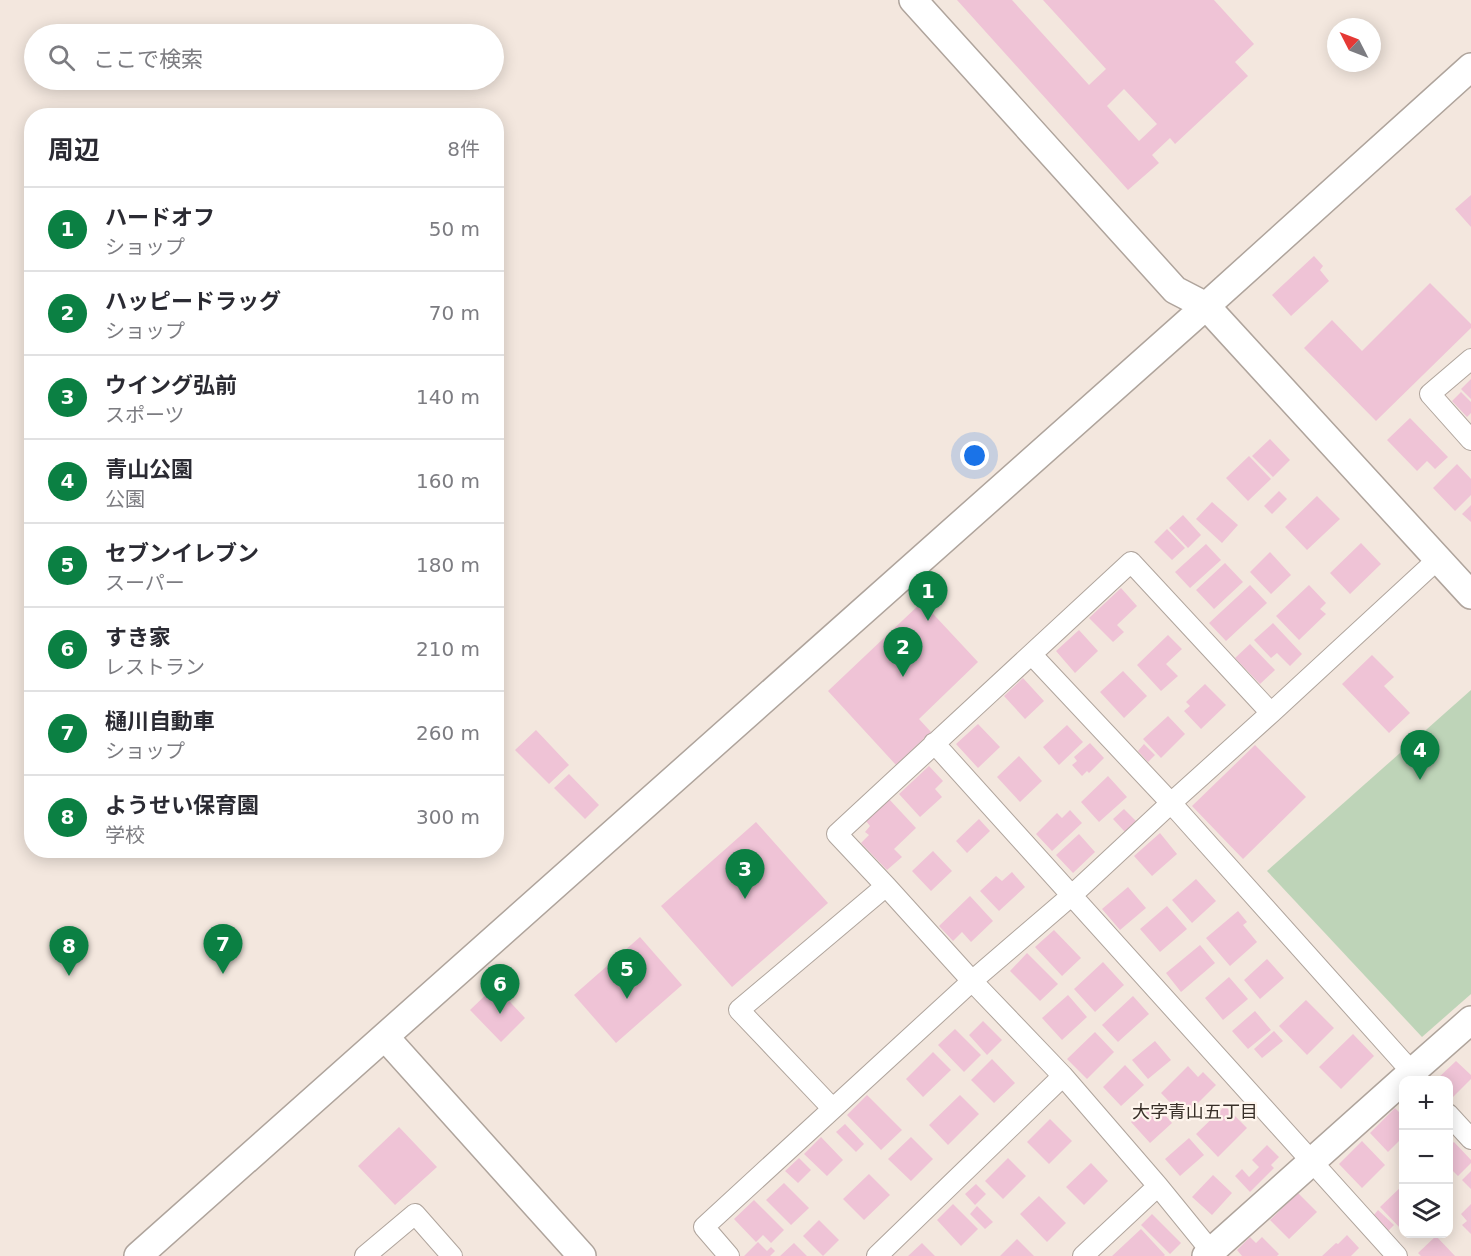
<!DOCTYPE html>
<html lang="ja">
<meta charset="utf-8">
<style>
:root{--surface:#fff;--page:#f2f2f3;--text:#2b2b33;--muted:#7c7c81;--line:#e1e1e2;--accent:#0b8043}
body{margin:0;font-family:"DejaVu Sans","Noto Sans JP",sans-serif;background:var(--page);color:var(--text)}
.controls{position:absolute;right:18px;bottom:18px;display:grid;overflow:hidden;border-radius:12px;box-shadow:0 3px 15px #0003}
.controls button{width:54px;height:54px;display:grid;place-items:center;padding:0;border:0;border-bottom:2px solid var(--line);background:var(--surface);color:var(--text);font:30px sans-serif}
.compass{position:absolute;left:1327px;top:18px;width:54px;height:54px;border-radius:50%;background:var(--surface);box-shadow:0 3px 15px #0003;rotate:312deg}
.you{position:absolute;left:975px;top:456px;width:21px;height:21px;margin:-15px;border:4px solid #fff;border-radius:50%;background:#1a73e8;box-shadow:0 0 0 9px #1a73e833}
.badge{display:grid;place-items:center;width:39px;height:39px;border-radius:50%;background:var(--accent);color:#fff;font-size:20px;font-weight:700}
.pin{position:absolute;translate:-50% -50px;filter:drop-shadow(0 2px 3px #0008)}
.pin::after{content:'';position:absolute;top:32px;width:21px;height:18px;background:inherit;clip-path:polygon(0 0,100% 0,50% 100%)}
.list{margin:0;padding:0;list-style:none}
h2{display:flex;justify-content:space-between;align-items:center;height:78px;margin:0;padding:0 24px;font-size:26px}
h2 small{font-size:20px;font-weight:400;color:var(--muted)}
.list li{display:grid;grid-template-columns:39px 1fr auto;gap:18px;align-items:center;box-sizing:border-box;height:84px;padding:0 24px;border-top:2px solid var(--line)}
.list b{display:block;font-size:22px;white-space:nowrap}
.list p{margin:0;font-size:20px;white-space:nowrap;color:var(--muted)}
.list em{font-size:20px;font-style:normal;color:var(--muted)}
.icon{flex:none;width:33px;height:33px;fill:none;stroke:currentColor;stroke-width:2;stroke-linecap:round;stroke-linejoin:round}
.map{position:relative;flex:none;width:1471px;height:1256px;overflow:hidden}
.search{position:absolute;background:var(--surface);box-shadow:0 3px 15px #0003;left:24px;top:24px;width:480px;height:66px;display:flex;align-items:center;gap:15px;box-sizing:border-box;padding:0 21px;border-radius:33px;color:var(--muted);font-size:22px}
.panel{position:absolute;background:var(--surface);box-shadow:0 3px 15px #0003;left:24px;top:108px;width:480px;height:750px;border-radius:24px}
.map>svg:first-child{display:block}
.green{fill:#bed4b8}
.building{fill:#efc3d6;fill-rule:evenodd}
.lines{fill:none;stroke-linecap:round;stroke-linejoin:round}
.street-casing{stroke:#afa49c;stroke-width:22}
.secondary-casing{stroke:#afa49c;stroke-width:30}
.street{stroke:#fff;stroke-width:20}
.secondary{stroke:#fff;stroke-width:27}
.labels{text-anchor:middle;stroke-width:4.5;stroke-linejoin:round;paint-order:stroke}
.neighbourhood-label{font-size:18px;fill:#382f28;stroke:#fef5ed}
</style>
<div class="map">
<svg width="1471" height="1256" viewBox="0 0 1471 1256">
<rect width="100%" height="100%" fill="#f3e7de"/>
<!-- green -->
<path class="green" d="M1471 690V994L1422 1037 1267 871Z"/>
<!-- building -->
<path class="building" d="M957 0H1012L1089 85 1106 69 1043 0H1214L1254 44 1235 62 1248 76 1175 144 1170 138 1152 155 1159 163 1128 190ZM1124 89 1157 124 1139 141 1107 106Z
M1471 195V227L1455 209Z
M1314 256 1323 266 1320 270 1329 281 1291 316 1272 295Z
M1430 283 1471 324V328L1376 421 1304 348 1332 320 1362 351Z
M1471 379V399L1461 389Z
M1461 392 1471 402V413L1467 417 1452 401Z
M1410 418 1448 457 1435 469 1427 461 1417 471 1387 440Z
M1270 439 1290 460 1273 477 1252 456Z
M1249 456 1271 479 1248 501 1226 478Z
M1457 464 1471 479V495L1455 511 1433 488Z
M1279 491 1287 499 1272 514 1264 506Z
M1317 496 1340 519 1307 550 1285 527Z
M1212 502 1238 525 1222 543 1196 519Z
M1471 505V522L1462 514Z
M1183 515 1201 535 1188 548 1169 528Z
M1167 529 1185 548 1172 560 1154 542Z
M1361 543 1381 564 1350 594 1330 573Z
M1206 544 1221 560 1190 588 1175 572Z
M1270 552 1291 575 1271 594 1250 572Z
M1225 563 1243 582 1214 609 1196 590Z
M1250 585 1267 603 1226 641 1209 623Z
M1309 585 1326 603 1320 609 1326 614 1299 640 1276 616Z
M1121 588 1137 606 1117 625 1124 632 1113 642 1089 618Z
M922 602 978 662 919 719 931 732 896 765 828 691Z
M1273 623 1302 654 1290 666 1277 653 1271 658 1254 640Z
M1079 630 1098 651 1075 673 1056 651Z
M1168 635 1182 649 1166 664 1178 676 1161 691 1137 665Z
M1250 644 1275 670 1260 684 1235 658Z
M1372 655 1394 677 1384 686 1410 713 1389 733 1342 684Z
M1123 671 1147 696 1124 718 1100 692Z
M1023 678 1044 701 1025 719 1004 696Z
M1205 684 1226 705 1201 729 1184 711 1190 706 1186 702Z
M1168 716 1185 734 1161 758 1143 739Z
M978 724 1000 747 978 768 956 744Z
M1067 725 1083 742 1059 765 1043 747Z
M536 730 569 765 549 784 515 750Z
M1090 743 1104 758 1089 773 1087 771 1082 776 1072 765 1077 761 1074 757Z
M1144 744 1155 755 1148 762 1138 751Z
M1255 745 1306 797 1243 859 1192 806Z
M1019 756 1042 781 1020 802 997 777Z
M929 766 943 781 935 789 942 797 920 817 899 794Z
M569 774 599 805 585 819 554 788Z
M1108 776 1127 797 1099 822 1081 802Z
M889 799 916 828 894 849 902 857 887 870 861 843 869 835 865 832 870 826 866 821Z
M1124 809 1136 821 1125 832 1113 819Z
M1070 810 1082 823 1052 851 1036 834 1057 813 1062 818Z
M979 819 990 831 967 853 956 841Z
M756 822 828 903 732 987 661 906Z
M1160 833 1177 854 1152 876 1134 856Z
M1079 834 1095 852 1073 873 1056 855Z
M933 851 952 871 931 891 912 871Z
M1012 872 1025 887 999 911 980 891 996 876 1002 881Z
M1196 879 1216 901 1192 923 1172 900Z
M1128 887 1146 908 1120 930 1102 909Z
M970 896 993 921 971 942 962 932 953 941 939 926Z
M1167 906 1187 929 1160 952 1140 929Z
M1238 911 1247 922 1243 925 1257 942 1230 966 1206 938Z
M1054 930 1081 958 1062 976 1035 947Z
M640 937 682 985 616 1043 574 995Z
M1200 945 1215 963 1181 992 1166 973Z
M1027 953 1058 984 1040 1001 1010 971Z
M1267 959 1284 978 1260 999 1244 980Z
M1103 962 1124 985 1095 1012 1074 989Z
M1229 977 1248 999 1223 1020 1205 998Z
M495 986 525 1018 501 1042 470 1010Z
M1068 995 1087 1017 1062 1040 1042 1018Z
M1133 996 1149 1014 1118 1042 1102 1025Z
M1306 1000 1334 1028 1307 1055 1279 1026Z
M1255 1011 1271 1030 1248 1049 1232 1031Z
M983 1021 1002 1040 987 1055 969 1035Z
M955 1029 981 1055 964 1072 938 1045Z
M1274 1031 1283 1041 1262 1058 1254 1049Z
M1095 1032 1114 1052 1087 1079 1067 1059Z
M1353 1034 1374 1056 1341 1089 1319 1067Z
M1155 1041 1171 1060 1148 1079 1132 1060Z
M933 1052 951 1070 923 1097 906 1079Z
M992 1059 1015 1083 994 1103 971 1080Z
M1456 1061 1471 1075V1079L1453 1097 1448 1093V1080H1436Z
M1125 1065 1144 1085 1121 1106 1103 1087Z
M1188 1066 1198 1077 1203 1072 1216 1085 1184 1117 1161 1093Z
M867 1095 902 1130 881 1150 847 1115Z
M960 1095 979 1114 948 1145 929 1125Z
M1154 1102 1172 1123 1150 1143 1131 1122Z
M1225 1106 1247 1128 1218 1157 1196 1134Z
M1395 1108 1404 1117V1136L1388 1152 1370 1133Z
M1050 1119 1072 1141 1049 1164 1027 1142Z
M845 1124 864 1144 856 1152 836 1132Z
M399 1127 437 1167 395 1205 358 1166Z
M821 1137 843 1160 827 1176 804 1154Z
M911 1137 933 1159 911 1181 888 1159Z
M1189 1138 1204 1155 1180 1176 1165 1159Z
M1362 1141 1385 1165 1362 1188 1339 1164Z
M1454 1142 1471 1160V1163L1458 1176 1448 1166V1147Z
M1267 1145 1279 1157 1271 1165 1274 1168 1250 1192 1235 1176 1242 1169 1249 1177 1259 1167 1252 1160Z
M799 1158 811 1170 798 1183 785 1171Z
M1008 1158 1026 1176 1003 1199 985 1181Z
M1091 1163 1108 1181 1084 1205 1066 1187Z
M1471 1171V1189L1462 1180Z
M869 1174 890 1195 864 1220 843 1199Z
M1213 1175 1232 1193 1212 1215 1192 1197Z
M784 1183 809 1208 791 1225 766 1200Z
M976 1184 986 1194 975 1205 965 1194Z
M1404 1184V1226L1401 1229 1380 1207Z
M1298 1193 1317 1212 1289 1239 1270 1220Z
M1039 1196 1066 1223 1047 1242 1020 1214Z
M754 1200 784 1230 771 1243 763 1235 756 1242 734 1219Z
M953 1204 978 1229 961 1246 937 1220Z
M1471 1204V1234L1462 1225 1467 1221 1461 1214Z
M977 1206 993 1222 985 1229 970 1214Z
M1378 1210 1394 1225 1388 1231 1373 1216Z
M1152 1214 1181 1243 1170 1254 1141 1225Z
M819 1220 839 1240 823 1256 803 1236Z
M1141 1229 1165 1255 1164 1256H1112Z
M1347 1235 1359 1248 1351 1256H1322L1336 1243 1338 1244Z
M1436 1236 1455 1256H1421L1418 1253Z
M1250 1237 1256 1243 1262 1237 1279 1254 1277 1256H1242L1237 1250Z
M1017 1239 1034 1256H1000Z
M758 1242 767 1251 771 1247 775 1251 770 1256H744Z
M794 1243 807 1256H780Z
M922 1243 935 1256H908Z"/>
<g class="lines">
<defs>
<path id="street" d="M1471 359 1430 394 1471 440
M1032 655 1171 803 1419 1080
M934 743 1397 1256
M832 1108 739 1010 886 886
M1448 1114 1471 1139
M365 1256 415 1214 452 1256
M729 1256 704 1227 972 981 1071 896 1171 803 1271 713 1438 559
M877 1256 1063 1076
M1083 1256 1158 1186
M1215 1256 1158 1186 1063 1076 972 981 886 886 837 834 1131 562 1271 713"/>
<path id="secondary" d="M913 0 1175 290 1206 306 1471 595
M385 1037 582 1256
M138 1256 1206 306 1471 67
M1206 1256 1412 1072 1471 1020"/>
</defs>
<!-- street casing -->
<use href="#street" class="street-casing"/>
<!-- secondary casing -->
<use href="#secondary" class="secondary-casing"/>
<!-- street -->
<use href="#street" class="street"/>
<!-- secondary -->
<use href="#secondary" class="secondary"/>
</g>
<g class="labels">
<!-- neighbourhood labels -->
<g class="neighbourhood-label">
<text x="1195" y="1118">大字青山五丁目</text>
</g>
</g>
</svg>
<div class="controls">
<button>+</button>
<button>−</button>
<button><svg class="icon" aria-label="layers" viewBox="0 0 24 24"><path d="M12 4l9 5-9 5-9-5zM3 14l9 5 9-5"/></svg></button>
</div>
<svg class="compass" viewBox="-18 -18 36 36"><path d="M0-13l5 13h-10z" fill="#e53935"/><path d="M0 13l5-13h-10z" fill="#7c7c81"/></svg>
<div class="you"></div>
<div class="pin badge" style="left:928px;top:621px">1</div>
<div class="pin badge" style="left:903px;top:677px">2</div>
<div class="pin badge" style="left:745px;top:899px">3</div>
<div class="pin badge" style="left:1420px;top:780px">4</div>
<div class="pin badge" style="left:627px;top:999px">5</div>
<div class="pin badge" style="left:500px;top:1014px">6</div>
<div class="pin badge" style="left:223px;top:974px">7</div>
<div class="pin badge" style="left:69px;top:976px">8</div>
<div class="search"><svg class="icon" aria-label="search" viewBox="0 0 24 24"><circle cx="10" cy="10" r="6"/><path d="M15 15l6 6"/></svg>ここで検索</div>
<section class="panel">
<h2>周辺<small>8件</small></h2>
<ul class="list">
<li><span class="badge">1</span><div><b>ハードオフ</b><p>ショップ</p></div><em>50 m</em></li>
<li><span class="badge">2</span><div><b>ハッピードラッグ</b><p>ショップ</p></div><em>70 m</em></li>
<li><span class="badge">3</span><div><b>ウイング弘前</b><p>スポーツ</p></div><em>140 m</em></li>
<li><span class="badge">4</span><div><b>青山公園</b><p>公園</p></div><em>160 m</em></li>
<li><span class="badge">5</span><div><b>セブンイレブン</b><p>スーパー</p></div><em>180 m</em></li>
<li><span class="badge">6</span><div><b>すき家</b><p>レストラン</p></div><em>210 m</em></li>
<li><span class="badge">7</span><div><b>樋川自動車</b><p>ショップ</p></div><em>260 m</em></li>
<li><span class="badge">8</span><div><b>ようせい保育園</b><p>学校</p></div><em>300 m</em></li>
</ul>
</section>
</div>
